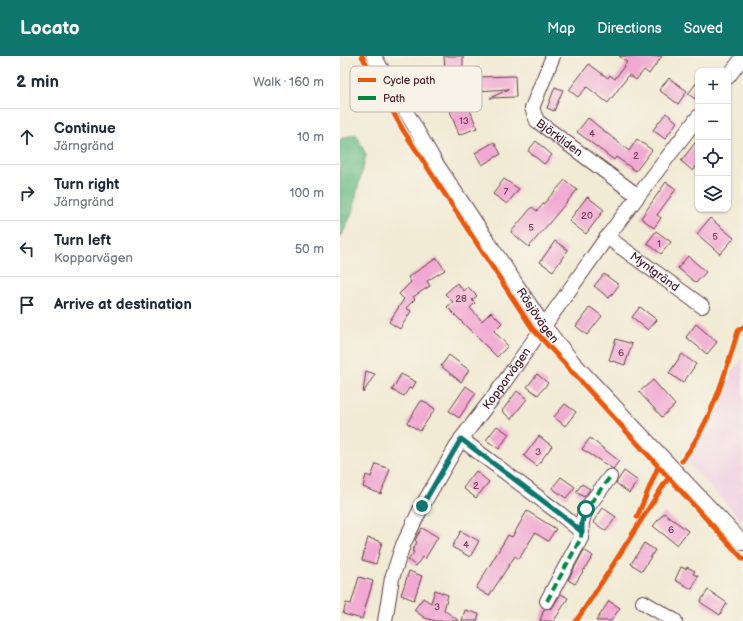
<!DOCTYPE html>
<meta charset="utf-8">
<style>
:root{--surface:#fff;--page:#f2f2f3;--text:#1f2937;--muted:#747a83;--line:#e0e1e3;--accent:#0f766e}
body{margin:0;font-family:"Balsamiq Sans",sans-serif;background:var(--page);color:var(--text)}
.controls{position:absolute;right:12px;top:12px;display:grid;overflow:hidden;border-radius:8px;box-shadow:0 1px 3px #0004}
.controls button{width:36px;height:36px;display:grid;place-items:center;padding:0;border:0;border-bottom:1px solid var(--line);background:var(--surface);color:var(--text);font:20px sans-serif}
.stop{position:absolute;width:12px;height:12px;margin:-9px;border:3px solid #0f766e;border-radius:50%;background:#fff}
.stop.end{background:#0f766e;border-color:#fff;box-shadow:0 1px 4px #0008}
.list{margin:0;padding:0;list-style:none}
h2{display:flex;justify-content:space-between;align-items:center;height:52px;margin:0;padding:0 16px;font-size:17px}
h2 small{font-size:13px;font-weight:400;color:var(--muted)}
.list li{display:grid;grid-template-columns:26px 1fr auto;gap:12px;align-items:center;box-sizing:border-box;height:56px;padding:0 16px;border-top:1px solid var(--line)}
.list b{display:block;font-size:15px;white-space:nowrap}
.list p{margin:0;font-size:13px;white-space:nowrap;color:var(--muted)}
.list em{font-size:13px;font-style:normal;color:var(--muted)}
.icon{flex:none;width:22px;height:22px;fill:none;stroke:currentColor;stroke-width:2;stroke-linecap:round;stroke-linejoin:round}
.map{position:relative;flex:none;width:403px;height:565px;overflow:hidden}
header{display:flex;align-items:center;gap:24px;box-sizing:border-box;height:56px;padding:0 20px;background:var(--accent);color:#fff}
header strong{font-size:19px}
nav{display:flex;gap:22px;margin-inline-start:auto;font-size:14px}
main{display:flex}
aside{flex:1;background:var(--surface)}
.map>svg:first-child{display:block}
.built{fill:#f0d0e4}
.forest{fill:#70be89;stroke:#5d6e5a}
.building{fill:#f1a8d2}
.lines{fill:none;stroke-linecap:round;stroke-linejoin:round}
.minor-casing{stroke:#633d44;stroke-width:16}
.minor{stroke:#fff;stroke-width:14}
.quiet{stroke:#00873e;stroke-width:4;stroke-dasharray:8 4;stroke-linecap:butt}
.cycleway-casing{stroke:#f7f3e8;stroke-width:8}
.cycleway{stroke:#e8590c;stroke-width:5}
.route{stroke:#0f766e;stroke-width:5}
.labels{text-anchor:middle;stroke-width:4;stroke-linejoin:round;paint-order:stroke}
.number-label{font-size:10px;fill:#744155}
.street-label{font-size:12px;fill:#4a1f2b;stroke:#f7f3e8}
.key{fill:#f7f3e8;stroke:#c3b3af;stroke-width:1}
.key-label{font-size:11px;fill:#4a1f2b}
</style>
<header>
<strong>Locato</strong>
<nav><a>Map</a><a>Directions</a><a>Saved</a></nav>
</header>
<main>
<aside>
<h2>2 min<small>Walk · 160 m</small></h2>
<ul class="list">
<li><svg class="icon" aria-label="ahead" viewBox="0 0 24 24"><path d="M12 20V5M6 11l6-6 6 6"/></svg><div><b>Continue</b><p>Järngränd</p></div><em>10 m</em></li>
<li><svg class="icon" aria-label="right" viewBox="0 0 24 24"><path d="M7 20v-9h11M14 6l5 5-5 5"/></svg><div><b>Turn right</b><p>Järngränd</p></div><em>100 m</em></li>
<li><svg class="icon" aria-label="left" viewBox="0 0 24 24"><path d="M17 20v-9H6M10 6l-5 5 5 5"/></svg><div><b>Turn left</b><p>Kopparvägen</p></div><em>50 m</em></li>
<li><svg class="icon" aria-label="arrive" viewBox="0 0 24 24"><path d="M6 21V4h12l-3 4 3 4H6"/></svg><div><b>Arrive at destination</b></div></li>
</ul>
</aside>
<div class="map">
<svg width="403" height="565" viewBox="0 0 403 565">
<rect width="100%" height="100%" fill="#f7f3e8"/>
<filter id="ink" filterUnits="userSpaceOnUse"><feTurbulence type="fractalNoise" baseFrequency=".025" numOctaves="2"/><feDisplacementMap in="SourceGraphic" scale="8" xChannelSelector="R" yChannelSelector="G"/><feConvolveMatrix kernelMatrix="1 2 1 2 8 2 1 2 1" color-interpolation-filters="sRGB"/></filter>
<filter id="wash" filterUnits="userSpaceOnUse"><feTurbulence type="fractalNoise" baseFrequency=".012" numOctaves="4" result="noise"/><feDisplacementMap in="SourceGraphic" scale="16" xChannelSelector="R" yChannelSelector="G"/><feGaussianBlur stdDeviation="0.9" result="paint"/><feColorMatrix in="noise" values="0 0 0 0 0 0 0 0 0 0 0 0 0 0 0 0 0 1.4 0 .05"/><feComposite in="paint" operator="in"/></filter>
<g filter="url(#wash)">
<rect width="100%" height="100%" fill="#f1ead4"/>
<!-- built -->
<path class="built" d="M403 303V467L346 404 393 314Z"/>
<!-- forest -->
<path class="forest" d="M16 78 26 99 11 160 0 183V83Z"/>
<g id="blocks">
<!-- building -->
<path class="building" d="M104 0H123V14H126V20H137V21L175 20 176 41 150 42 169 33 107 37Z
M279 0H322L309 18 304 14 296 24 289 19 268 47 247 31 238 41 229 34 249 8 268 22 270 19 275 23 287 6Z
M329 22 347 35 338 48 319 34Z
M358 25V45L348 38Z
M215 31 223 34 214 55 207 52Z
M128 49 137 72 119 79 110 55Z
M326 57 337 66 325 83 313 74Z
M248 62 289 95 297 83 312 94 296 115 276 101 274 104 237 76Z
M358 83V108L353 115 341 105Z
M196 85 212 99 204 108 188 95Z
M154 86 161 98 142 109 135 97Z
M164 123 179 133 167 148 153 138Z
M225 124 237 134 189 191 171 176 192 151 197 155Z
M326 126 336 133 317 159 321 162 314 172 301 162Z
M248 141 264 154 246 178 229 165 246 142Z
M370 162 394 182 380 198 357 178Z
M316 175 331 186 321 198 307 187Z
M215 185 228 194 213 215 200 206Z
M348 200 366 216 356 227 338 212Z
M97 202 105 214 87 225 90 230 73 241 75 243 66 252 71 255 60 273 49 266 64 243 59 238 71 226 68 221Z
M264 218 279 229 269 242 254 230Z
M117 227 124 235 128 231 137 240 132 244 135 247 130 252 142 265 151 256 162 267 154 275 168 290 157 301 107 251 113 246 105 238Z
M250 251 262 260 247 279 236 270Z
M300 251 317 264 308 274 292 261Z
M356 268 377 286 367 298 346 281Z
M276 283 292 288 285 309 269 304Z
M342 298 356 308 343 327 329 317Z
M109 299 129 314 121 326 101 310Z
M26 315 35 318 23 337Z
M61 318 76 326 72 333 69 332 64 340 52 334Z
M197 318 208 327 198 339 187 331Z
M313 324 335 349 322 361 299 336Z
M126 330 136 337 119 362 109 355Z
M177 335 187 343 171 363 162 355Z
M81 345H84L95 353 80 375 67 367Z
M225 348 236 356 225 370 214 361Z
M157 370 169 378 159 393 146 384Z
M199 380 212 390 197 410 184 400Z
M250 382 279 405 273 413 242 393Z
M36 408 50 413 41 438 23 431 26 419 31 421Z
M136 415 149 426 136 442 123 432Z
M284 415 298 425 289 437 276 427Z
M221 421 235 431 226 442 212 432Z
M242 428 250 433 244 441 236 436Z
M263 452 276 461 266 475 253 466Z
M187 455 216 473 208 485 195 477 179 503 175 500 149 540 136 532 168 479 172 481Z
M324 457 348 475 337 489 313 470Z
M82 472 98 481 85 503 82 501 76 510 68 504 74 496 72 495 77 486 75 484Z
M121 475 139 485 130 501 112 491Z
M28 482 42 486 36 508 22 504Z
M304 487 315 494 302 515 291 508Z
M244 494 253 500 235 528 228 524Z
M341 511 346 513 347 511 355 515 353 518 358 520 352 533 335 524Z
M69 515 82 520 74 544 61 539Z
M19 521 33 525 22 563 3 558 6 547 11 548Z
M95 534 108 539 104 554 119 565H96L85 562 74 554 83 542 91 547Z
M368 534 387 547 380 559 360 546Z
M221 538 228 542 214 565H200L204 553 212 552Z
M269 545 280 552 271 565H256Z
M125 554 139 558 137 565H122Z"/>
</g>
</g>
<g filter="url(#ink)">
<use href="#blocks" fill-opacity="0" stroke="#633d44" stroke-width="1"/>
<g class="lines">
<defs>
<g id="minor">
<path id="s1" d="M34 0 94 104 204 270 233 306 403 487"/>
<path id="s2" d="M213 0 192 52 197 65 298 140"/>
<path d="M388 21 403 1"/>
<path id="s3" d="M267 181 362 250"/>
<path d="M121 383 219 457 242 476"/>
<path d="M207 545 241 482 242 466 246 453 270 421"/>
<path d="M303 546 335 565"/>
<path id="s4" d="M45 565 52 522 63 489 82 450 121 383 155 339 267 181 358 61"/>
</g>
</defs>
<!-- minor casing -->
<use href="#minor" class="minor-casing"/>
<!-- minor -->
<use href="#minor" class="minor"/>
<!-- quiet -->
<path class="quiet" d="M207 545 241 482 242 466 246 453 270 421"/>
<defs>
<path id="cycleway" d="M22 0 63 74 192 272 403 503
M342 405C371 366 384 322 398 275L403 271
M297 461 318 411
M236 565C268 519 296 471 327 424"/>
</defs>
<!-- cycleway casing -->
<use href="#cycleway" class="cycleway-casing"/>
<!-- cycleway -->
<use href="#cycleway" class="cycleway"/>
</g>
</g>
<g class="lines" filter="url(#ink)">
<!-- route -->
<path class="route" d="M82 450 121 383 219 457 242 476V466L246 453"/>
</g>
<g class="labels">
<!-- number labels -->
<g class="number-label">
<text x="124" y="68">13</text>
<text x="252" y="81">4</text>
<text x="296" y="103">2</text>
<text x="166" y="139">7</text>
<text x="247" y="163">20</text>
<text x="191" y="175">5</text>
<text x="375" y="184">5</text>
<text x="319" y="191">1</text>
<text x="121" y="246">28</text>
<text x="281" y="300">6</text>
<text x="198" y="399">3</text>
<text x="136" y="433">2</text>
<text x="331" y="477">6</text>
<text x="126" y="492">4</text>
<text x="97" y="554">3</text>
</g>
<!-- street labels -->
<g class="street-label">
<text dy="4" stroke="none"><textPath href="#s2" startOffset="98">Björkliden</textPath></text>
<text dy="4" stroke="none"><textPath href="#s3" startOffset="59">Myntgränd</textPath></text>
<text dy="4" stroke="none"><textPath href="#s1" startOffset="307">Rösjövägen</textPath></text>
<text dy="4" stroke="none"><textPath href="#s4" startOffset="275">Kopparvägen</textPath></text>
</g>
</g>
<!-- legend -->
<rect x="10" y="10" width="132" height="46" rx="6" class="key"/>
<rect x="18" y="22" width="18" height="4" fill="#e8590c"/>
<rect x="18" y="40" width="18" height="4" fill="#00873e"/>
<g class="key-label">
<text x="43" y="28">Cycle path</text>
<text x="43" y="46">Path</text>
</g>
</svg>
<div class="controls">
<button>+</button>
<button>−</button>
<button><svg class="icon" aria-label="locate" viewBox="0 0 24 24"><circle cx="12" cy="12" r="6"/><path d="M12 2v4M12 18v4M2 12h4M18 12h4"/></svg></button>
<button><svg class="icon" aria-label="layers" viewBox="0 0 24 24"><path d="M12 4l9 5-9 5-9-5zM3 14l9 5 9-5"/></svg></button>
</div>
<div class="stop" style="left:246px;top:453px"></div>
<div class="stop end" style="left:82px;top:450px"></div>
</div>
</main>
